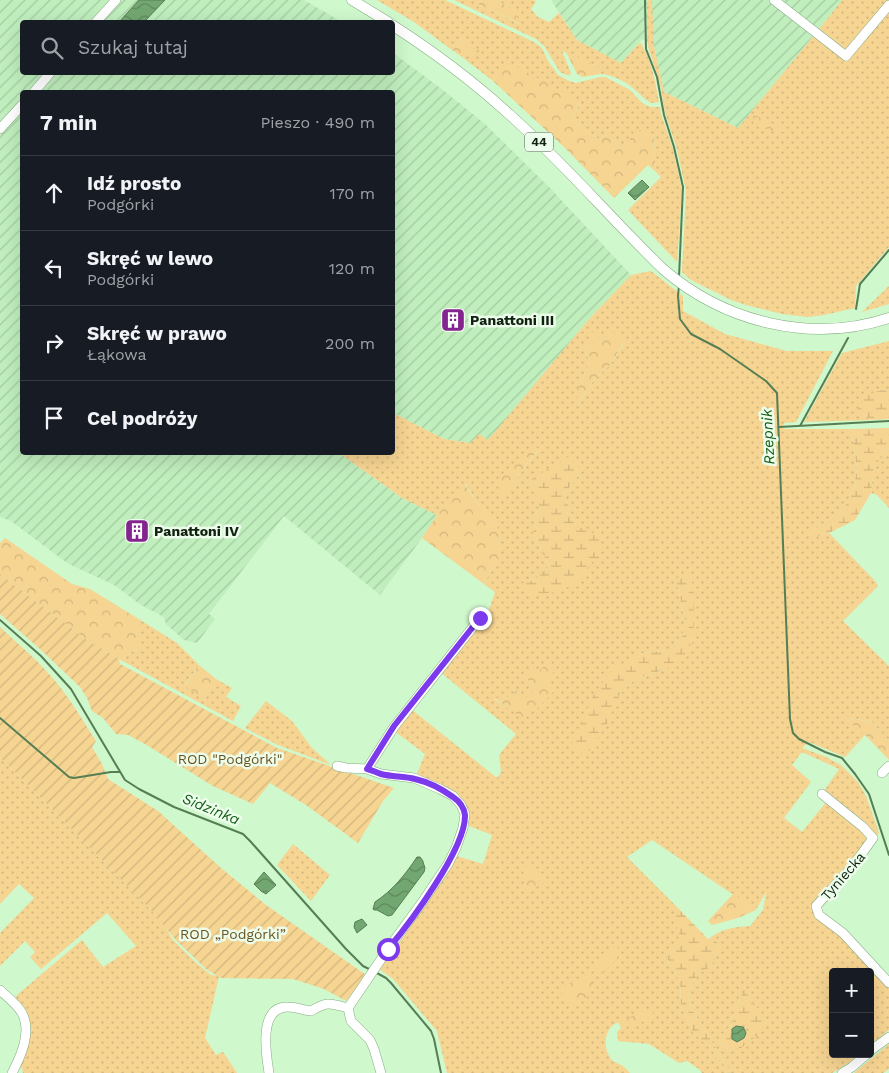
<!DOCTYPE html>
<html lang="pl">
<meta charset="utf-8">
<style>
:root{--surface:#171b24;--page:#242831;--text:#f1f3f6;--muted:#9ea1a6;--line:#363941}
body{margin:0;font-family:"Work Sans",sans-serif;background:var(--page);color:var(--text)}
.controls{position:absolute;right:15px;bottom:15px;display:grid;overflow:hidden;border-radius:5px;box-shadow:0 5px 20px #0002}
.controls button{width:45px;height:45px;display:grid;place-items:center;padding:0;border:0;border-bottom:1px solid var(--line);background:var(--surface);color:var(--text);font:25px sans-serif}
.stop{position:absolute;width:15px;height:15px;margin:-11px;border:4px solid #7c3aed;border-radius:50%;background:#fff}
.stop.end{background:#7c3aed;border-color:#fff;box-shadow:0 1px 5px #0008}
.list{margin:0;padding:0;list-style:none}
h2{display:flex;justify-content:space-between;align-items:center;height:65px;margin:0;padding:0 20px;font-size:21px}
h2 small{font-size:16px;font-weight:400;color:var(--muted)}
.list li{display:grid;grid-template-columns:32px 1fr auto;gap:15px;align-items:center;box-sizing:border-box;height:75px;padding:0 20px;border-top:1px solid var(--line)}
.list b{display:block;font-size:19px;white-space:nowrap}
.list p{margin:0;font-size:16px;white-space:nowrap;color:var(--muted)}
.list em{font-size:16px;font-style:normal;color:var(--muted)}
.icon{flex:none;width:28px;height:28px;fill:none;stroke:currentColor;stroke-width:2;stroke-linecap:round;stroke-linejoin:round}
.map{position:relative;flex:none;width:889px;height:1073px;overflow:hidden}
.search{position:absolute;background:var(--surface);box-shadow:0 5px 20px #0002;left:20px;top:20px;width:375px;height:55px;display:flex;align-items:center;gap:12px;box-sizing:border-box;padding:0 18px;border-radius:5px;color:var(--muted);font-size:19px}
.panel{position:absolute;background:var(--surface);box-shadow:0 5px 20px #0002;left:20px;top:90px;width:375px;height:365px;border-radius:5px}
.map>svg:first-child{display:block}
.industrial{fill:url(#industrial-furrows)}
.grass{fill:url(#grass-dots);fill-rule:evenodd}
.forest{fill:url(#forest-crowns)}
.wetland{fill:url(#wetland-marsh)}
.garden{fill:url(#garden-furrows)}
.water{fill:url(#water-waves);stroke:#567e54}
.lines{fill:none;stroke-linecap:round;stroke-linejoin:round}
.stream{stroke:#567e54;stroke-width:2}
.minor-casing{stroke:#85ac82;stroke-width:10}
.major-casing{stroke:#85ac82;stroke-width:11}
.minor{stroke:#fff;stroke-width:9}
.major{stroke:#fff;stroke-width:10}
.route{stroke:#7c3aed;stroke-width:6}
.labels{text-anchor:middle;stroke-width:5;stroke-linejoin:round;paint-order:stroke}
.shield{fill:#edfdec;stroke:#536252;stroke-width:1}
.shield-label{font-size:12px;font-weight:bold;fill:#112010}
.poi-label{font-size:14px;font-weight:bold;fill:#112010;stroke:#edfdec;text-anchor:start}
.park-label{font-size:14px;fill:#6b531f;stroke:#edfdec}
.street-label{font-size:14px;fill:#112010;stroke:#edfdec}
.water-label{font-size:15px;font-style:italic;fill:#125c14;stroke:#edfdec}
</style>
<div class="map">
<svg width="889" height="1073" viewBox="0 0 889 1073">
<defs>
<pattern id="industrial-furrows" width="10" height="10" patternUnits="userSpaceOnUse" patternTransform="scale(1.25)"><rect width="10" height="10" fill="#c0eebd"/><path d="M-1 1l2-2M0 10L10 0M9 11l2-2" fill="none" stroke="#a4cca1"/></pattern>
<pattern id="grass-dots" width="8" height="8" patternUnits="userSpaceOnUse" patternTransform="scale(1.25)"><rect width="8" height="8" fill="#f6d492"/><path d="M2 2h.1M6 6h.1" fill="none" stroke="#d2b67d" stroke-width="1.8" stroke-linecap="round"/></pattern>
<pattern id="forest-crowns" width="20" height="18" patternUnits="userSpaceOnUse" patternTransform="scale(1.25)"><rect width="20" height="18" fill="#f6d492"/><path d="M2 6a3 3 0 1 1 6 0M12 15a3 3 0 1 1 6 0" fill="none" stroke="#d2b67d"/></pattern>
<pattern id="wetland-marsh" width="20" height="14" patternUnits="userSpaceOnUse" patternTransform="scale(1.25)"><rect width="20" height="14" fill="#f6d492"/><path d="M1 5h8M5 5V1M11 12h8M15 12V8" fill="none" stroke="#d2b67d"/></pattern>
<pattern id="garden-furrows" width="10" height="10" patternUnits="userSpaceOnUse" patternTransform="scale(1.25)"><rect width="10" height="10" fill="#f6d492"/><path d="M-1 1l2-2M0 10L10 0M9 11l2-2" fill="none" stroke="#d2b67d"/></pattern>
<pattern id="water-waves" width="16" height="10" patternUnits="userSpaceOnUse" patternTransform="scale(1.25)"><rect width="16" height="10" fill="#73a771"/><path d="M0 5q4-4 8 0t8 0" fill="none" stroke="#5d885b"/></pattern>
</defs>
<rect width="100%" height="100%" fill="#cff8cc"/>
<!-- industrial -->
<path class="industrial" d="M0 0H304L342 22H22V72H392L393 53 443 90 485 124 550 188 631 275 590 318 488 441 470 443 444 439 393 413 392 92H22V452L339 453 402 498 437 515 422 538 380 595 284 516 209 614 215 619 197 643 184 640 166 624 164 617 141 605 114 585 67 563 11 521 0 517Z
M551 0H842L820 28 738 128 664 92 654 46 642 39 621 63 577 40Z"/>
<!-- grass -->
<path class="grass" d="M377 0H445L534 42 542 48 548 61 558 75 569 81 576 83 601 77H605L630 90 642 103 650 107H660L661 114 673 149 682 190 677 262 628 210 661 177 656 172 654 134 624 151 606 135 600 140 572 120 580 102 506 62 493 81 462 57 481 52 460 39 452 50 414 22Z
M454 0H482L478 4 520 24 512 8 494 0H534L536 2 531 9 538 17 549 22 559 13 577 40 621 63 640 42C652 59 655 82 659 102L651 103C644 99 639 93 633 88 625 81 610 74 600 74L598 67 562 51 571 73 569 76 560 72 544 46 536 39Z
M647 0H652L654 46 664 92 738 128 820 28 842 0H889V247L856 286 855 308 824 315 808 317 782 314 746 305 731 300 691 280 682 272 686 191 677 149 665 113 661 88 648 46Z
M651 271 683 296V311L725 334 787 351H833L796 422 784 423 783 429H851L857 469 854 486 844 509 812 531 809 538 829 533 876 582 878 586 843 621 889 666V741L872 722 845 717 865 735 845 757 809 742 802 748 824 756 841 765 858 782 866 796 879 833 847 871 815 907 837 932 889 985V1030L870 1045V972H833V1054H860L852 1061 832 1073H731L691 1008 688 993 697 975 710 967 720 950 714 935C725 928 737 927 750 926L763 910 766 892 756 910 652 840 627 857 676 906V924L681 935 667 958 680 982 681 1006 693 1032 713 1051 727 1073H702L700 1070 687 1061 679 1063 649 1044 618 1041 617 1032 621 1028 644 1021C636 1022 627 1020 620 1022 604 1025 602 1048 611 1059 613 1062 618 1063 621 1065 625 1067 627 1070 630 1073H447L437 1031 393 979 378 968 400 942 457 856 483 864 492 835 469 826 466 805 460 799 416 776 425 754 393 730 411 709 497 778 501 772 499 755 516 734 440 672 489 610 495 592 484 584 500 554 497 525 478 505 466 484 437 515 402 498 339 453 392 452 393 413 444 439 470 443 479 434 488 440 590 318 631 275ZM592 332 603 342 612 332 624 343 610 365 594 380 578 405 577 390 590 362 584 349ZM539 450 522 470 514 485 496 481ZM582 471 564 494 576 526 558 592 518 585 535 580 549 566 533 533 539 506 530 480ZM676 579 693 641 666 669 635 679 619 695 637 654 668 650 682 637 685 621ZM551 661 548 681 522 717 494 699 509 697 517 690 526 699 536 690 525 676 538 672ZM802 752 839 769 824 791 831 796 802 832 784 818 811 782 792 765ZM744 989 756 1037 741 1047 727 1049 718 1040 732 1024 734 1013Z
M889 286V304L862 312Z
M889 341V389L877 391 857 411 873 420 804 422 842 353Z
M889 448V508L877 495 871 493 874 467Z
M142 621 177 643 199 665 185 685 204 700 216 679 232 688 226 697 241 706 233 721 119 659 139 648 136 634Z
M266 701 292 721 312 748 331 765 278 745 245 728Z
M0 757 46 803 150 909 165 926 172 939 195 962 211 975 219 976 205 1038 216 1055 223 1052 237 1073H23L22 1068 19 1067 29 1031 15 1001 17 995 82 940 103 967 136 946 107 913 41 969 30 957 35 952 25 941 0 966V933L34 898 19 884 0 904Z
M293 844 330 875 311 901 277 865Z
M889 1044V1069L883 1073H854Z"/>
<!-- forest -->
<path class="forest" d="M482 0H494L512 8 521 24 478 4Z
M460 39 482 52 462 57 452 50Z
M566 52 598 67 600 74 583 77 577 74Z
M506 61 580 101 572 120 600 140 606 135 624 151 635 129 654 134 656 172 648 165 614 198 562 145 493 81Z
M753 114 788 132H773L753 123Z
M592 331 603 342 612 331 624 342 610 365 594 380 577 406V390L590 362 584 349Z
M533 445 539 449 522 470 514 485 503 498 496 481Z
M465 484 478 505 497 525 500 554 484 584 422 538 437 515Z
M5 538 72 584 90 589 142 621 136 634 142 641 139 648 119 659 87 640 0 574V543Z
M551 660 554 671 548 681 554 691 539 707 522 718 494 698 509 697 517 690 526 698 535 689 525 676 531 666 538 672Z
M199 665 216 679 204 700 185 686Z
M843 717 872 722 889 741V760L865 735Z
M534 864 540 877 548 879V881L525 891 523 868Z
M733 894 756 910 738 918 712 925 708 921Z
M618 946 617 959 603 973 595 967Z
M589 973 594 989 576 1006 568 1001 559 989Z
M651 1008 653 1012C647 1024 633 1025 621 1028L618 1022Z"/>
<!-- wetland -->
<path class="wetland" d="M889 389V419L873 420 857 411C866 394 870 392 889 389Z
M889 428V448L874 467 871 493 855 520 829 533 808 539 812 531 844 509 854 486 857 469 851 429Z
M568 457 582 471 564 494 576 526 600 536 601 552 575 583 558 592 527 595 517 585 535 580 549 566 533 533 539 506 530 480Z
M686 572 692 581 694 615 693 641 683 657 666 669 635 679 619 695 607 724 586 756 571 745 594 694 612 670 637 654 668 650 682 637 685 621 676 579Z
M676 906 708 939 714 935 720 950 710 967 697 975 688 993 691 1008 731 1073H727L713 1051 693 1032 681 1006 680 982 667 958 680 936 676 924Z
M744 989 768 1023 756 1037 741 1048 727 1049 718 1040 732 1024 734 1013Z"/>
<!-- garden -->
<path class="garden" d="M0 574 87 640 119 659 120 664 277 748 394 788 383 801 358 843 306 805 270 783 253 804 213 786 145 744 128 735 116 734 103 718 92 711 87 698 80 687 41 650 0 614Z
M0 627C19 645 40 662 56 682 71 700 83 721 96 741L92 747 102 764 108 779 158 811 221 868 266 905 366 975 346 1001 324 989 293 979 221 978 206 969 175 939 150 909 46 803 0 757Z"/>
<!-- water -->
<path class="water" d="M139 0H165L144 22H119Z
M642 180 649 187 635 200 628 193Z
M417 857H420L423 861V862L425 868 424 872 392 915 388 916 377 910H374L373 909 375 902C393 890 405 875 417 857Z
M264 872 276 885 266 894 261 891 254 884Z
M362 919 367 925 357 933 354 927 355 922Z
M736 1026 743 1027 746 1033 744 1038 737 1042 732 1039V1029Z"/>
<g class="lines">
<!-- stream -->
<path class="stream" d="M645 0 646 49 657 77 664 115 674 147 683 187 679 277
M679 285 678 296 680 319 691 334 720 349 766 381 777 393 790 719 793 733 799 739 825 752 842 758 855 774 869 794 889 855
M856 309 860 284 889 250
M800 426 848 338
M779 427 889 421
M0 620 41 656 71 689 125 780 139 789 174 807 243 834 251 842 346 949 363 966 371 970
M0 718 69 777 74 778 111 772H120
M375 972 386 978 391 983 431 1031 434 1039 441 1073"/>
<defs>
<path id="minor" d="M774 0 846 56 889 5
M96 22 116 0
M34 92 51 72
M0 129 22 105
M337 766 346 768 367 769 381 774 414 778 440 789 453 796 461 805 465 814 463 828 456 848 448 864 421 904 388 949 348 1008
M367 769 394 727 480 618
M882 773 889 766
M822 794 863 827 873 838 853 866 816 906 819 915 843 933 889 983
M0 990C7 997 17 1004 22 1013 32 1032 21 1056 12 1073
M870 1051 889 1037
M269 1073C266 1054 258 1006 288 1007 295 1007 304 1010 311 1011 328 1001 329 1003 348 1008L351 1021 370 1040 374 1049 381 1073
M842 1073 852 1067 867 1054"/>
<path id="major" d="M352 0 388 22
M392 25C434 52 474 82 510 115 564 163 611 219 663 269 724 322 811 344 889 318"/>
</defs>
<!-- minor casing -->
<use href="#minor" class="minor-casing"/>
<!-- major casing -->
<use href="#major" class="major-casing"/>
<!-- minor -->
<use href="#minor" class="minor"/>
<!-- major -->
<use href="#major" class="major"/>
</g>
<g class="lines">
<!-- route -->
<path class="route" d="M388 949C410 923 466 848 465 815 464 808 459 801 453 797 442 789 428 782 415 779 404 776 392 777 381 774 377 773 372 770 367 769L394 726 480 618"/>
</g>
<!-- icons -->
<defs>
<symbol id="building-square" viewBox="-11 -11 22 22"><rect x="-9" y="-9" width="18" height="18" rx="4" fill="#83248f" stroke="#edfdec"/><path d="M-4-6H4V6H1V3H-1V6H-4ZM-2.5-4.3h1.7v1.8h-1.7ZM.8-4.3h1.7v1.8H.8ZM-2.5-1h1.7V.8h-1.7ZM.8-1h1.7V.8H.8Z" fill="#fff"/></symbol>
</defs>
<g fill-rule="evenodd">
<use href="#building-square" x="439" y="306" width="28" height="28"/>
<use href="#building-square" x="123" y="517" width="28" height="28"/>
</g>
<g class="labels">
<!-- shield labels -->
<rect class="shield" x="525" y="132.5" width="28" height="19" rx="4"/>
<g class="shield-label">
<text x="539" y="146">44</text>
</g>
<!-- poi labels -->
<g class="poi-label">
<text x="470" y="325">Panattoni III</text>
<text x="154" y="536">Panattoni IV</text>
</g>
<!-- park labels -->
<g class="park-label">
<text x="230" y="764">ROD "Podgórki"</text>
<text x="233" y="939">ROD „Podgórki”</text>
</g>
<!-- street labels -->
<g class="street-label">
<text transform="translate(843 876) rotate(-49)" y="5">Tyniecka</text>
</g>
<!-- water labels -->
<g class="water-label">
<text transform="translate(768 437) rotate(-93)" y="5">Rzepnik</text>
<text transform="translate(211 809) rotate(22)" y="5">Sidzinka</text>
</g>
</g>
</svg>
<div class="controls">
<button>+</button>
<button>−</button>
</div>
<div class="stop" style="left:388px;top:949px"></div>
<div class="stop end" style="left:480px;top:618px"></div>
<div class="search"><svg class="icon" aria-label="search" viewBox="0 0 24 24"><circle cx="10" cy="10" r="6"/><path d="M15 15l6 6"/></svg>Szukaj tutaj</div>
<section class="panel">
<h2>7 min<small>Pieszo · 490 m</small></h2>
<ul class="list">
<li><svg class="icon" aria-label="ahead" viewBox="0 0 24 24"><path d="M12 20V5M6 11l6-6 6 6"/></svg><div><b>Idź prosto</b><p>Podgórki</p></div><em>170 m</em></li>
<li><svg class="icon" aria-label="left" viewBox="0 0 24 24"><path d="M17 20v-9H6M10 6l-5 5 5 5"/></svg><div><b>Skręć w lewo</b><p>Podgórki</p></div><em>120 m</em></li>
<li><svg class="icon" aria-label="right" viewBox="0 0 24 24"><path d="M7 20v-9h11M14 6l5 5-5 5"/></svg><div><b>Skręć w prawo</b><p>Łąkowa</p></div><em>200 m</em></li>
<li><svg class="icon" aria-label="arrive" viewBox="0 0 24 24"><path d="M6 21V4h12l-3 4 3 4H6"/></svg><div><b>Cel podróży</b></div></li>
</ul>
</section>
</div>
